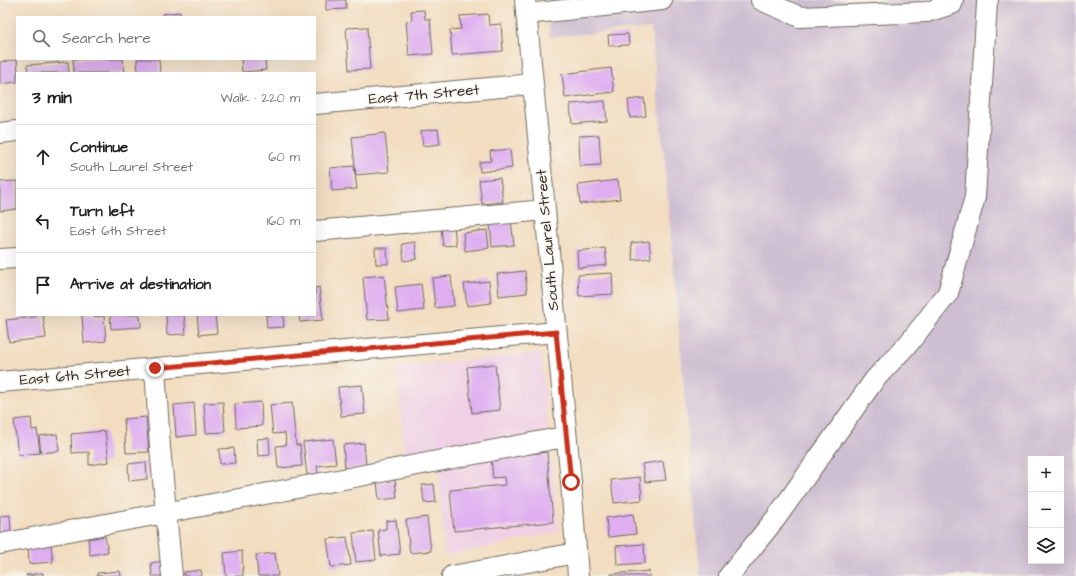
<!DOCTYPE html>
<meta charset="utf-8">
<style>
:root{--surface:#fff;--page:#f2f2f2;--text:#222;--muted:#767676;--line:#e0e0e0}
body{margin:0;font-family:"Architects Daughter",sans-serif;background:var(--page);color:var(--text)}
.controls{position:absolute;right:12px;bottom:12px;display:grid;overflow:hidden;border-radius:0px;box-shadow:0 4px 16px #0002}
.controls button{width:36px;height:36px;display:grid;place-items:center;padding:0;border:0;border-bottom:1px solid var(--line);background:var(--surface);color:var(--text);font:20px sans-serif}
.stop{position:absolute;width:12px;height:12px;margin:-9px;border:3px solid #c8321e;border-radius:50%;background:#fff}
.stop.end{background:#c8321e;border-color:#fff;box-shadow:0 1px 4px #0008}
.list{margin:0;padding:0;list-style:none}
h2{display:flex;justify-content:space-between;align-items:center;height:52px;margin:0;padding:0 16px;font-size:17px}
h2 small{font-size:13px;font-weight:400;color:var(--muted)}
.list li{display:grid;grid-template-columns:26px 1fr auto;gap:12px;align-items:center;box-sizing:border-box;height:64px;padding:0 16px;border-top:1px solid var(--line)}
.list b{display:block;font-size:15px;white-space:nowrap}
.list p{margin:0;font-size:13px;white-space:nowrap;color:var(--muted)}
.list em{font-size:13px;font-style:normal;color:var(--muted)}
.icon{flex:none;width:22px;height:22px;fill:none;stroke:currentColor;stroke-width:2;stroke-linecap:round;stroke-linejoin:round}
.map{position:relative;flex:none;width:1076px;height:576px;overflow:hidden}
.search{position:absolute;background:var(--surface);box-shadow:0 4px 16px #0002;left:16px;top:16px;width:300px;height:44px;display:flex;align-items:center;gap:10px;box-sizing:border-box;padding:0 14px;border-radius:0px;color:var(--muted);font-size:15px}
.panel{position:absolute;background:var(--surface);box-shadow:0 4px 16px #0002;left:16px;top:72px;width:300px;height:244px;border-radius:0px}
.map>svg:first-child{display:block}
.built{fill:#f0d0e5}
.industrial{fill:#cebed2;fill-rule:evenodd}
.building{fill:#deaef1}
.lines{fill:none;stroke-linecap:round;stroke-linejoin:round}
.minor-casing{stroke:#71695f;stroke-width:22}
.minor{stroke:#fff;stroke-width:20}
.route{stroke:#c8321e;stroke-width:5}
.labels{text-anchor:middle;stroke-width:3;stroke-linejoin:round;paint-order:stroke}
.street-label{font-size:15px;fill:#2b2b2b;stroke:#f7f3e8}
</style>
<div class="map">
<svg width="1076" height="576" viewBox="0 0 1076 576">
<rect width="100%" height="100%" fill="#f7f3e8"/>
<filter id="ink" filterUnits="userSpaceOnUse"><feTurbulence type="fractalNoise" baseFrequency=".025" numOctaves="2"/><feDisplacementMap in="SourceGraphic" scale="8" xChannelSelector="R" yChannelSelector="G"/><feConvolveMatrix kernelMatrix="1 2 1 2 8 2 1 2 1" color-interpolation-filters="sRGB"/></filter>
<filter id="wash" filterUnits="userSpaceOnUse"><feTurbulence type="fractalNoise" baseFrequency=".012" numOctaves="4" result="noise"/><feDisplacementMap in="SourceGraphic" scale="16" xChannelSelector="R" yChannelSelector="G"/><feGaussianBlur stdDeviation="0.9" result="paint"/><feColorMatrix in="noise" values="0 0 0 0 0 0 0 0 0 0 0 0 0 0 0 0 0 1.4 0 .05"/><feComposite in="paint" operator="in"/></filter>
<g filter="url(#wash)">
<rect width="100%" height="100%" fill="#f2ddc0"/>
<!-- built -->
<path class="built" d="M538 353 542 357 548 432 404 459 397 367Z
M550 446 559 532 445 556 438 466Z"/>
<!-- industrial -->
<path class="industrial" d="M546 0H1076V576H700L665 167 651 28 550 37ZM1031 459H1061V561H1031Z"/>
<g id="blocks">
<!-- building -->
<path class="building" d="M326 0H346V9L326 10Z
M424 10 425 19H430L433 54 409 56 406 21 412 20 411 11Z
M180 12V17H162V14Z
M488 14 489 25 501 24 503 51 452 55 450 30 461 29 460 16Z
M367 27 370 69 349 70 346 28Z
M628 34 629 45 609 46 608 35Z
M73 59H123L125 73H74Z
M137 59H159L160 73H138Z
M241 59H265L266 70 242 72Z
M17 60 18 73H17V82L0 84V62Z
M68 62 69 73H28L27 65Z
M611 68 614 92 565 98 562 74Z
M644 98 646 116 630 118 628 100Z
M605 101 607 121 572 124 570 104Z
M438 129 440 144 423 146 421 131Z
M385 133 389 172 356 175 352 137Z
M599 135 601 165 580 166 579 136Z
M510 149 512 168 480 172 479 162 491 161 490 151Z
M354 166 357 189 332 191 330 168Z
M500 178 503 202 482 204 479 180Z
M618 180 620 199 580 204 578 185Z
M17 181V209L0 211V182Z
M511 220 514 245 492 247 490 223Z
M454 226 456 245 443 246 441 227Z
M487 230 489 248 465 251 463 233Z
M649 241 651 258 633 260 631 243Z
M415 242 417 259 404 261 402 244Z
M375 248H387L388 264H376Z
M605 248 607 265 578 268 577 251Z
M525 271 527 293 499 296 497 274Z
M612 273 613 294 579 296 578 275Z
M384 275 389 319 367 320 363 277Z
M451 276 454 306 435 308 432 278Z
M489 281 491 303 467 306 464 284Z
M421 284 424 310 398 313 395 287Z
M319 287 323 320 300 322 299 315H315V288Z
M82 315H95V317L104 316 106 341 84 343Z
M110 315H140L141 327 111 329Z
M166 315H184L186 334 167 335Z
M197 315H215L217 333 199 335Z
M266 315H283L284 327 267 328Z
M43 316 46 338 9 342 6 320Z
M495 364 500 410 472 413 467 367Z
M362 385 365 414 341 416 338 387Z
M223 402 225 432 206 433 204 403Z
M261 402 262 426 236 428 235 404Z
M194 403 196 435 176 437 174 405Z
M292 403 296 445H300L302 466 278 468 276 446 286 445 285 433 273 434 270 405Z
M146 417 149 452 126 453 124 419Z
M31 418 32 430 37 429 40 453 18 455 14 420Z
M105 431 109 462 89 465V452L72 453 71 434Z
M57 434 59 451 41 453 39 436Z
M269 438 270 455 258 456 257 439Z
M333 439 336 464 317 466 318 474 307 475 303 442Z
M364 443 366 467 345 469 343 445Z
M234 448 235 463 220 464 219 449Z
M547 452 553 522 454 531 450 490 505 485 504 477 493 478 491 458Z
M663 461 666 480 645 482 642 464Z
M146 462 147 479 129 481 128 464Z
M640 477 642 500 614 503 611 480Z
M395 480 397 498 379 500 377 482Z
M434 484 436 502 424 503 422 485Z
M633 514 636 534 608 537 606 518Z
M10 515 11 533 0 534V516Z
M427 517 431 551 410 553 406 520Z
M396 520 400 554 381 556 378 530 386 529V521Z
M373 531 376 560 356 562 353 533Z
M105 536 108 552 90 555 88 539Z
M347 537 351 565 331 567 327 539Z
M644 544 645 563 617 565 616 546Z
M51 545 53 562 29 564 28 547Z
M242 551 243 576H226L224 553Z
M275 553 278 576H258L256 555Z
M163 561 165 576H152L151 563Z
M201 570 202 576H184V572Z
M120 571 121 576H97V573Z
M649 571 650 576H611V574Z
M43 573V576H26V575Z"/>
</g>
</g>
<g filter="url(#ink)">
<use href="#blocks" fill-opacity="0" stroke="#71695f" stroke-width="1"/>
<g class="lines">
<defs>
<path id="minor" d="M525 0 571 482 578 576
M761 0 800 17 927 12 952 4 953 0
M526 14 662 0
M315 104 533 84
M0 133 17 131
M315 231 545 210
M0 259 17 258
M155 368 160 447 172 576
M0 382 556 332
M0 544 244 498 553 439 566 438
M452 576 576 553
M729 576 776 518 875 379 908 344 948 293 975 197 987 3 988 0"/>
</defs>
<!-- minor casing -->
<use href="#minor" class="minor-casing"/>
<!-- minor -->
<use href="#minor" class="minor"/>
</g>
</g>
<g class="lines" filter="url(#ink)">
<!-- route -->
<path class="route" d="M155 368 556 332 571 482"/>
</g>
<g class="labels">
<!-- street labels -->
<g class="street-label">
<text transform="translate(424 94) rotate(-5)" y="5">East 7th Street</text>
<text transform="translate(547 240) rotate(-95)" y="5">South Laurel Street</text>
<text transform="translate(75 375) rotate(-5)" y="5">East 6th Street</text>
</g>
</g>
</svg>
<div class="controls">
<button>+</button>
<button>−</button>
<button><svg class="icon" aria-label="layers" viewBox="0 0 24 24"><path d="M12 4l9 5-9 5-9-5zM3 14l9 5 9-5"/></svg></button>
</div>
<div class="stop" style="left:571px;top:482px"></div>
<div class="stop end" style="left:155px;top:368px"></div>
<div class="search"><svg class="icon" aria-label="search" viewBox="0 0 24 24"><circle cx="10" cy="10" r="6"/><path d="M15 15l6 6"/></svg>Search here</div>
<section class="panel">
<h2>3 min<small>Walk · 220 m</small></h2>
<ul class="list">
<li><svg class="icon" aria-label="ahead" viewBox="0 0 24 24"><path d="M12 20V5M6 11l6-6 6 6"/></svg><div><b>Continue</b><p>South Laurel Street</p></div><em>60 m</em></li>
<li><svg class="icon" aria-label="left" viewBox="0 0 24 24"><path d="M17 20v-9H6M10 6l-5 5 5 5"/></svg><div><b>Turn left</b><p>East 6th Street</p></div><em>160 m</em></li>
<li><svg class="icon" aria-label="arrive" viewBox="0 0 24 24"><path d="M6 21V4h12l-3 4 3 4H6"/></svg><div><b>Arrive at destination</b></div></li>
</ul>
</section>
</div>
